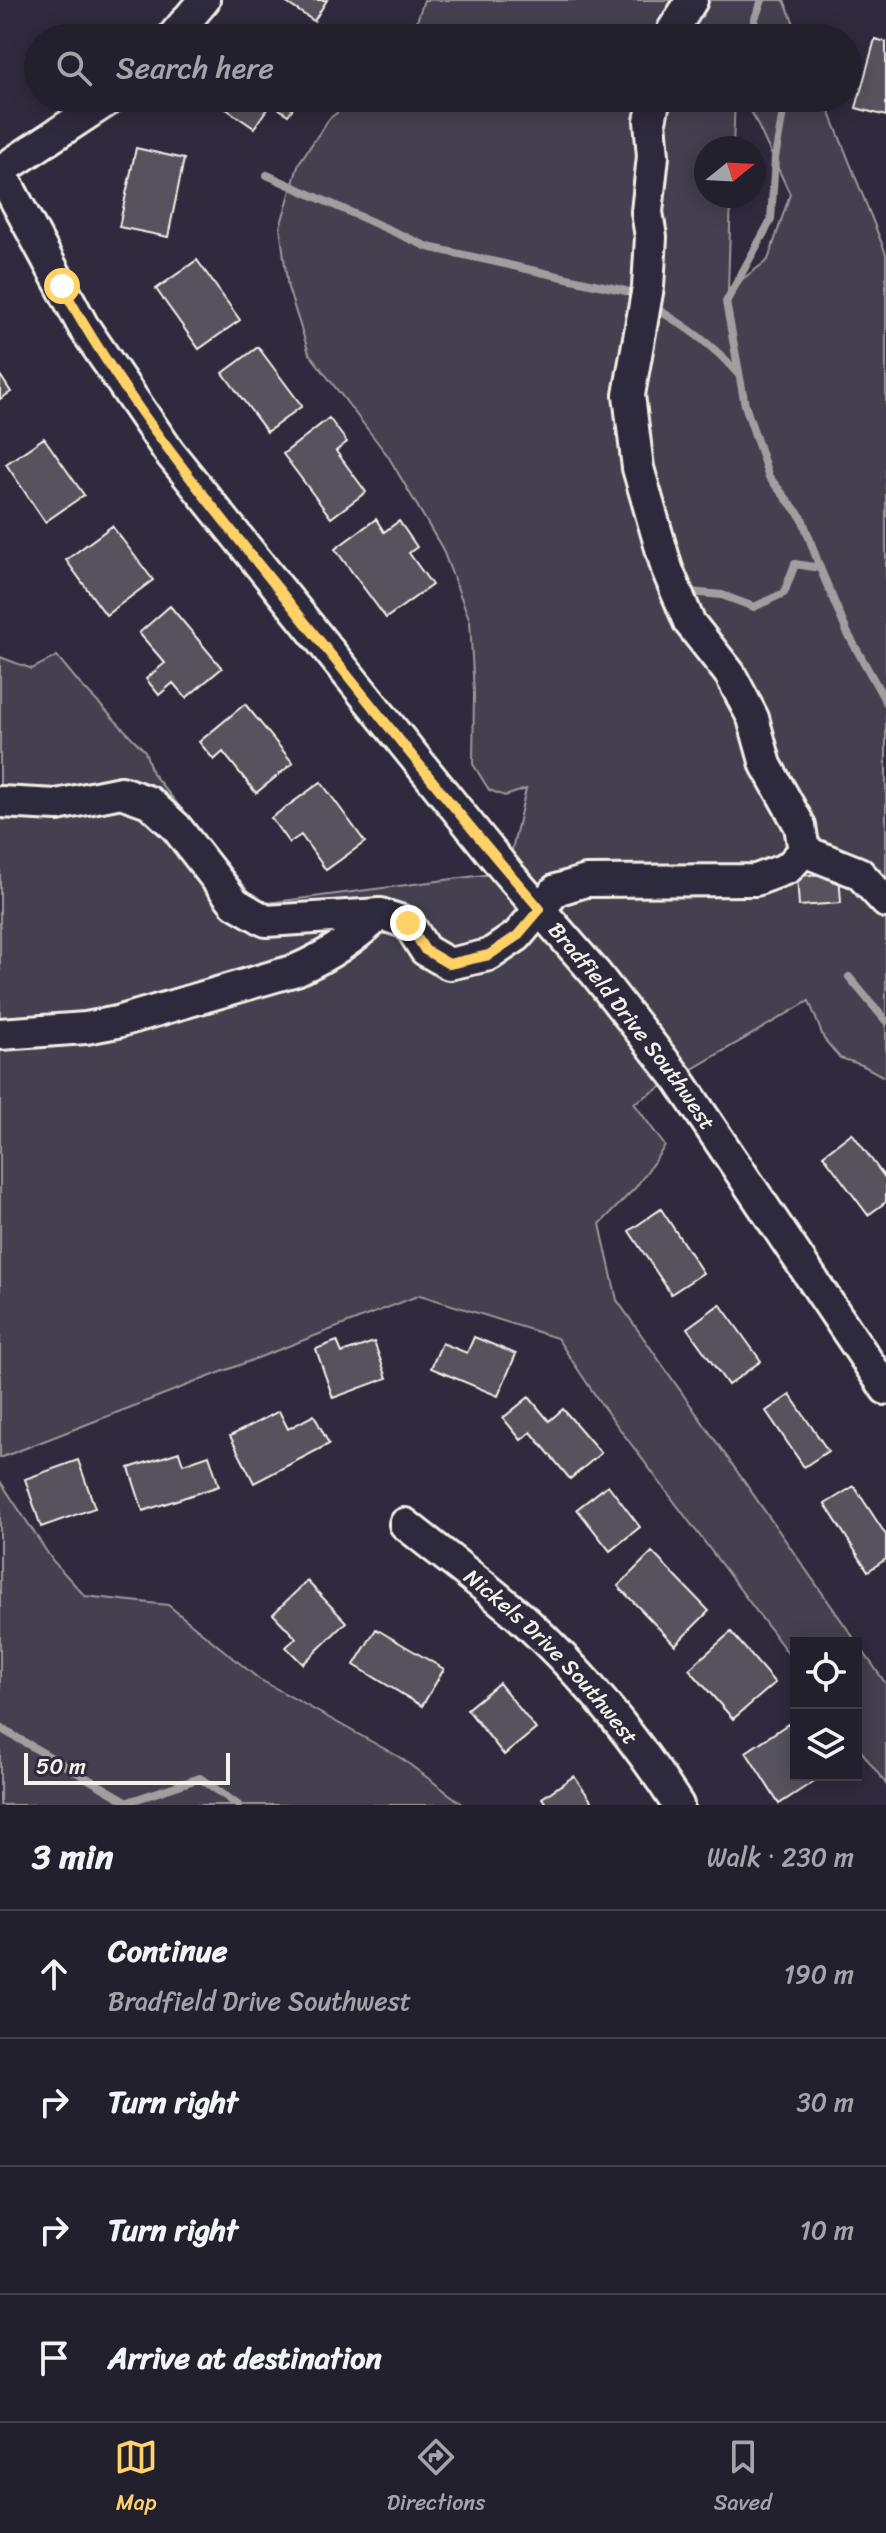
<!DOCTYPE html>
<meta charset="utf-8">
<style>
:root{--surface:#23202e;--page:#2f2d3a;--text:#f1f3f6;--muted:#a3a3aa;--line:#403e4a;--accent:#ffd166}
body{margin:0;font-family:Sriracha,sans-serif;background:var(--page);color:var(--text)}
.controls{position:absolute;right:24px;bottom:24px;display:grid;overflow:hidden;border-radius:0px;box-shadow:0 4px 20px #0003}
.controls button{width:72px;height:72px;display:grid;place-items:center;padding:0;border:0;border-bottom:2px solid var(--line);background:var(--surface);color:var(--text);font:40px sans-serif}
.compass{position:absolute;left:694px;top:136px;width:72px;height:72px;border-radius:50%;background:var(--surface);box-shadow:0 4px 20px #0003;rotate:72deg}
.scale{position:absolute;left:24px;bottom:20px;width:206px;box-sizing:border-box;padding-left:8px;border:4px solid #f4f1e8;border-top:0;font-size:22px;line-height:28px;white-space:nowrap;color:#f4f1e8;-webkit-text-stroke:6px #2f2a3d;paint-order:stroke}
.stop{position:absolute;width:24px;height:24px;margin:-18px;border:6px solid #ffd166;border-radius:50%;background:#fff}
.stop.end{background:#ffd166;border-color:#fff;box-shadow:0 2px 8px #0008}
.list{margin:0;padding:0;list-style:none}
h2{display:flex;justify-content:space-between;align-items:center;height:104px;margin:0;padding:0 32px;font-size:34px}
h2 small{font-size:26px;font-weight:400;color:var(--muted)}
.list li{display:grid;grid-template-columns:52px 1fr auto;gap:24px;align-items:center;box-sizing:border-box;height:128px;padding:0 32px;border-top:2px solid var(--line)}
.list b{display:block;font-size:30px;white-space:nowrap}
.list p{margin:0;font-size:26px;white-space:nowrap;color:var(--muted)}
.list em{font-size:26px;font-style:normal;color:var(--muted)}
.icon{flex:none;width:44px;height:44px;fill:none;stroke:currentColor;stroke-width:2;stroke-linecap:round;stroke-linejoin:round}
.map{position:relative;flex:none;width:886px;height:1805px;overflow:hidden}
.search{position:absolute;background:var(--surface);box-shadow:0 4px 20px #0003;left:24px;right:24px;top:24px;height:88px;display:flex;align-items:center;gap:20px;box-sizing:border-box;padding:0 28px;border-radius:44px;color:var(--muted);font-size:30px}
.sheet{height:616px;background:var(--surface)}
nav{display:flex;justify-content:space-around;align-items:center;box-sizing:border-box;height:112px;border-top:2px solid var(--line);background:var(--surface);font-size:22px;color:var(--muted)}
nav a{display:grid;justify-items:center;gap:4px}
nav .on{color:var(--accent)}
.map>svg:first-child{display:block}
.green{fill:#454050;stroke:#9c989c;stroke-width:2}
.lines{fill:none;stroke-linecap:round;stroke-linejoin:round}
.stream{stroke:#a19ea0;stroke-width:8}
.building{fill:#56525f;stroke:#f4f1e8;stroke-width:2}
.minor-casing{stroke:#f4f1e8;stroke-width:36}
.minor{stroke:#2f2a3d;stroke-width:30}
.route{stroke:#ffd166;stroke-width:10}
.labels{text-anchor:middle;stroke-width:6;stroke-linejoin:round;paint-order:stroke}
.street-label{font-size:22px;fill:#f4f1e8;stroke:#2f2a3d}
</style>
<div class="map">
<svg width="886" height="1805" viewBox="0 0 886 1805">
<rect width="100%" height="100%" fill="#2f2a3d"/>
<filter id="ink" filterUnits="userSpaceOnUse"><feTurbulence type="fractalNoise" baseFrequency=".0125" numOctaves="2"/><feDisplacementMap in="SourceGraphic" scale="16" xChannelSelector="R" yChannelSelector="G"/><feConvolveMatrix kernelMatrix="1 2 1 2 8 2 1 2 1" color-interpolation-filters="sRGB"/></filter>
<g filter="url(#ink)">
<!-- green -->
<path class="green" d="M424 0H784L800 38H407L416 24Z
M356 98H735L733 148H706V196H731L728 290 768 260 790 194 745 98H824L886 254V1078L862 1065 840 1058 824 1039 809 1001 634 1103 665 1146 636 1187 600 1224 617 1300 886 1684V1784L856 1744V1643H796V1664L601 1404 557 1338 420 1295 0 1458V657L32 669 57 656 80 684 145 751 152 773 259 904 507 872 526 789 505 796 489 790 473 764 474 694 470 621 442 548 388 456 309 353 288 288 280 227 299 163 329 119Z
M0 1481 53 1561 85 1596 168 1605 259 1679 401 1758 464 1805H0Z"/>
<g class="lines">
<!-- stream -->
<path class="stream" d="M759 38 754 21 762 0
M779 98 783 112 775 158 771 220 726 302 745 405 769 477 802 518 820 568 847 632 886 702
M267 175 428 247 626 291 640 299
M652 306C684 325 714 345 738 374
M690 592 722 595 754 607 784 593 795 564 820 568
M849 977 886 1021
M0 1728 128 1802 200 1778 238 1805"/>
</g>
<!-- building -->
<path class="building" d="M282 0H327L314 21Z
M875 39 886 42V116L856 108Z
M224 98H300L288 115 271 103 254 128 219 104Z
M136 148 184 159 168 237 119 227Z
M197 260 240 320 199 349 156 289Z
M258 347 302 406 267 432 223 373Z
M0 375 11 392 0 399Z
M329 418 347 442 336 451 366 492 331 518 283 454Z
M44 438 84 495 45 522 6 464Z
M376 519 384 532 399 521 417 547 409 553 432 585 386 618 335 549Z
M112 526 153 580 106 615 66 560Z
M170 606 222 668 186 698 173 683 159 695 146 679 165 663 139 633Z
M245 704 293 763 256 793 223 752 214 760 199 742Z
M321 782 365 842 326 870 301 835 289 843 271 818Z
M839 873 841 903 799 906 797 876Z
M852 1133 886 1179V1202L868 1215 823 1155Z
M661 1209 703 1273 671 1294 629 1231Z
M720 1304 761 1361 728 1385 687 1328Z
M474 1337 516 1354 498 1396 431 1368 442 1343 467 1353Z
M337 1341 342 1353 374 1342 387 1378 333 1398 316 1349Z
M790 1395 828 1451 804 1467 766 1411Z
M529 1397 549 1421 563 1409 601 1453 570 1479 531 1432 521 1440 503 1418Z
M279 1411 288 1429 314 1415 329 1444 254 1483 230 1436Z
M179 1452 183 1464 209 1455 219 1486 143 1511 129 1468Z
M78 1460 95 1508 41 1527 25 1479Z
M608 1485 640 1527 610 1551 577 1509Z
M854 1486 886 1535V1559L868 1571 825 1504Z
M652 1552 709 1611 675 1645 618 1586Z
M307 1581 346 1622 303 1664 286 1647 296 1638 273 1614Z
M376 1629 444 1669 422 1706 354 1665Z
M731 1632 775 1683 733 1719 689 1669Z
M499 1683 536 1729 504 1755 467 1709Z
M788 1724 796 1736V1775L822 1776 779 1804 746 1752Z
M574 1776 594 1805H547L542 1798Z"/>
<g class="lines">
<defs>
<g id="minor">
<path d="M172 38 204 0"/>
<path d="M671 38 673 30 692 0"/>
<path id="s1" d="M0 171 83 326 169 452 507 872 596 974 678 1079 886 1389"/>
<path d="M0 171 111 98"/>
<path d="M0 802 57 805 121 792 149 802 176 827 235 903 266 921 380 914 408 923 425 950 449 964 489 955 517 936 556 890 586 881 756 880 788 868 804 851 800 826 766 765 753 718 730 674 689 622 667 569 638 468 629 395 648 287 651 237 647 212 653 156 650 121 655 98"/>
<path d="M804 851 859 873 886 902"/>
<path d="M0 1034 86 1028 117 1022 296 970C328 956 355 938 380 914"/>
<path id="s2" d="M405 1524C445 1556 487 1587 525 1621 584 1675 635 1738 678 1805"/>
</g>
</defs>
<!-- minor casing -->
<use href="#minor" class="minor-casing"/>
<!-- minor -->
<use href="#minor" class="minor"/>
</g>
</g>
<g class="lines" filter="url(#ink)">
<!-- route -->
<path class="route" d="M62 286C125 402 209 502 291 605 373 707 454 810 540 909L517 936 489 955 449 964 425 950 408 923"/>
</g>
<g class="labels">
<!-- street labels -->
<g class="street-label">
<text dy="8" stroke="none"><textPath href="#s1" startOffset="1066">Bradfield Drive Southwest</textPath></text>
<text dy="8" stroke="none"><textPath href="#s2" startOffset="198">Nickels Drive Southwest</textPath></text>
</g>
</g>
</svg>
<div class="controls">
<button><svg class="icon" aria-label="locate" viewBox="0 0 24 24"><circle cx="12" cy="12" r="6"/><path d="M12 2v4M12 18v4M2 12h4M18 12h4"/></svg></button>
<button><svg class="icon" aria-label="layers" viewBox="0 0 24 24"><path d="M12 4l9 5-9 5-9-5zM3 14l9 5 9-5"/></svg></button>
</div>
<svg class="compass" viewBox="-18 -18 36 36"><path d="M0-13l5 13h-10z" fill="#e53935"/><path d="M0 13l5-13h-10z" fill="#a3a3aa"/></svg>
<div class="scale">50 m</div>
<div class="stop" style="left:62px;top:286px"></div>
<div class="stop end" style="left:408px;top:923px"></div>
<div class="search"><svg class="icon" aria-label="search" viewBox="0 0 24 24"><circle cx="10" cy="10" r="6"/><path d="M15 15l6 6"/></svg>Search here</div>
</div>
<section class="sheet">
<h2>3 min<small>Walk · 230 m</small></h2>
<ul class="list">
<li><svg class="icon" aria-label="ahead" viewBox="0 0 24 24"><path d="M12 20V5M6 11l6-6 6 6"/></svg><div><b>Continue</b><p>Bradfield Drive Southwest</p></div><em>190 m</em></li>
<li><svg class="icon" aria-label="right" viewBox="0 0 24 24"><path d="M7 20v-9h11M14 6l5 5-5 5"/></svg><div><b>Turn right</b></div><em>30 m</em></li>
<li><svg class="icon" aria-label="right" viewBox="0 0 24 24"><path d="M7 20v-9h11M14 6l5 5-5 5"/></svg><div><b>Turn right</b></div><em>10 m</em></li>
<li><svg class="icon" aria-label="arrive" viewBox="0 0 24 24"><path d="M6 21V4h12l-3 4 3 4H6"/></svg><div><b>Arrive at destination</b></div></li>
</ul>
</section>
<nav>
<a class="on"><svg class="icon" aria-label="map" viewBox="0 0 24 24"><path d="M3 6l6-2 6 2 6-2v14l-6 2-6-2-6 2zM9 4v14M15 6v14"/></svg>Map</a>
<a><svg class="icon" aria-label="directions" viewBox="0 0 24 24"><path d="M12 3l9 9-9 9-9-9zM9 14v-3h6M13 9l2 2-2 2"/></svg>Directions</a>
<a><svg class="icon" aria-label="saved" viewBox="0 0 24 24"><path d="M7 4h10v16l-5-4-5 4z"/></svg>Saved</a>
</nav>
